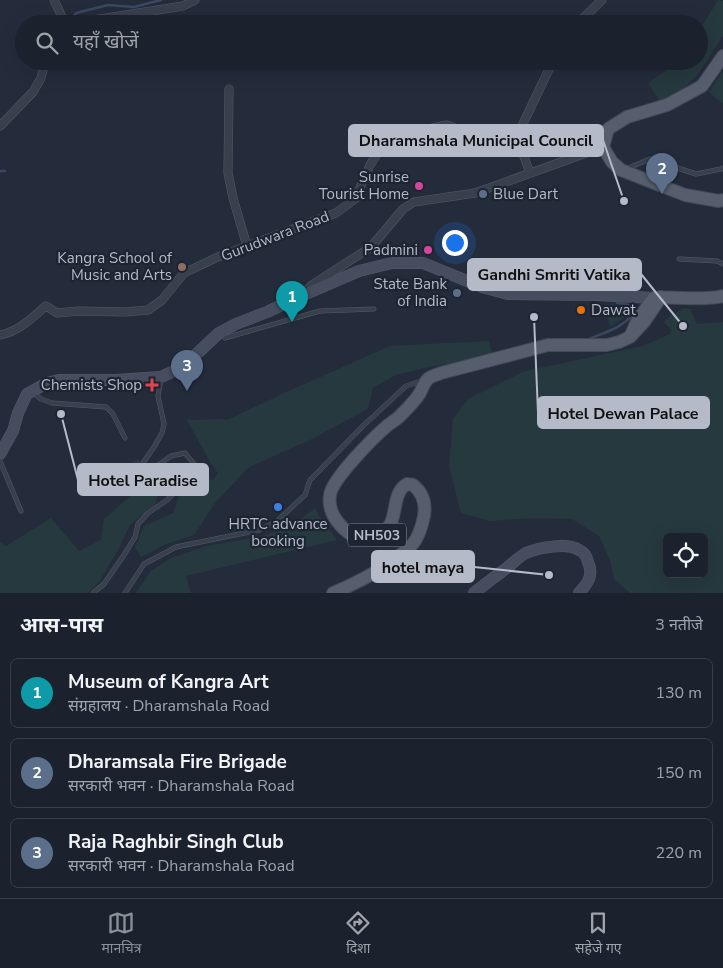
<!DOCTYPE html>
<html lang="hi">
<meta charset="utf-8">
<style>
:root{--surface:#1b212d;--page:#242935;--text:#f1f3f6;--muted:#a0a3aa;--line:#393e49;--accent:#8c9099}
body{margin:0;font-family:"Nunito Sans","Noto Sans Devanagari",sans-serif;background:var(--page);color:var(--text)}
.controls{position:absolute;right:15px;bottom:15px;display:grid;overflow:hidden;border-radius:8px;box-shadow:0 5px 20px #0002}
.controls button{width:45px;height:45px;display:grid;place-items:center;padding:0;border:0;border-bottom:1px solid var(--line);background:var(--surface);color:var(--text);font:25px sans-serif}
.you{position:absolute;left:454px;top:242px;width:18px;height:18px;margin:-12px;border:4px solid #fff;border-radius:50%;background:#1a73e8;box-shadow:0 0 0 8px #1a73e833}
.badge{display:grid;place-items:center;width:32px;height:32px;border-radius:50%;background:var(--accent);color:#fff;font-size:16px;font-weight:700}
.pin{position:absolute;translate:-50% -41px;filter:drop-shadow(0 1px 2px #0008)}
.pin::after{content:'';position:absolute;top:26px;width:18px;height:15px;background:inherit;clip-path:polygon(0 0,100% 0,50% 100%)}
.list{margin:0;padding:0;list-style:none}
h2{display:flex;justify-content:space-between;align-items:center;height:65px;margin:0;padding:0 20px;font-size:21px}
h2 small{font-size:16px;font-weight:400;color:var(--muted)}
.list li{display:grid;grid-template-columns:32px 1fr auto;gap:15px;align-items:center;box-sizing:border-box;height:70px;margin:0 10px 10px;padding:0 10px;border:1px solid var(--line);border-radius:8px}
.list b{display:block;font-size:19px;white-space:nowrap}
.list p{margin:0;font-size:16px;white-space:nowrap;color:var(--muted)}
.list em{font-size:16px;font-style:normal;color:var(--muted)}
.icon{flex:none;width:28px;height:28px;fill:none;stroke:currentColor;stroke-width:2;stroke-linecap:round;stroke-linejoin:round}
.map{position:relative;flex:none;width:723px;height:593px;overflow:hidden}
.search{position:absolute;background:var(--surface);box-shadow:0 5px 20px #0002;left:15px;right:15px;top:15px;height:55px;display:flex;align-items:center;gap:12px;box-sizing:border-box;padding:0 18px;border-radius:28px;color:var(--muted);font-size:19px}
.sheet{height:305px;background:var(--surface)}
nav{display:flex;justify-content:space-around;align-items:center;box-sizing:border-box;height:70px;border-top:1px solid var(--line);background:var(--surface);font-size:14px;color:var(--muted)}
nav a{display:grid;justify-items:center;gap:2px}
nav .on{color:var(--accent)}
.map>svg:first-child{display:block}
.green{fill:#26393e;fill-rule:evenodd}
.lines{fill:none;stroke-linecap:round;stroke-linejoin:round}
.stream{stroke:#394763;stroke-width:2.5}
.lane-casing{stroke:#535a68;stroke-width:5}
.street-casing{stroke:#535a68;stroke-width:9}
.secondary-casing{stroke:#535a68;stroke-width:12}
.primary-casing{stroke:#414856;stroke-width:14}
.lane{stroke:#383f4d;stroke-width:4}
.street{stroke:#383f4d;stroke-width:8}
.secondary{stroke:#464d5f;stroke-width:11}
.primary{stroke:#565e6d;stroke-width:12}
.hotel-dot{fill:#d1479c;stroke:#1d2432;stroke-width:2}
.service-dot{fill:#5c6f8a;stroke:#1d2432;stroke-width:2}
.education-dot{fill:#8d6e63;stroke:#1d2432;stroke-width:2}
.food-dot{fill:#e8710a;stroke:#1d2432;stroke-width:2}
.health-dot{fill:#e0444e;stroke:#1d2432;stroke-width:2}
.shop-dot{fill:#3f7fe0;stroke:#1d2432;stroke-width:2}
.labels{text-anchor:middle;stroke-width:4.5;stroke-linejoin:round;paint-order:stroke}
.shield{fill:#1d2432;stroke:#878d9b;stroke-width:1}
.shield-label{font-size:14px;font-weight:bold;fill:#b4bac8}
.poi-label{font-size:15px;fill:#b4bac8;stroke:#1d2432;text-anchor:end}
.street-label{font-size:15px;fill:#b4bac8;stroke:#1d2432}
.leader{fill:none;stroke:#b4bac8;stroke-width:2}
.callout-dot{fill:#b4bac8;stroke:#1d2432;stroke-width:2}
.callout{fill:#b4bac8;stroke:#b4bac8;stroke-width:2}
.callout-label{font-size:16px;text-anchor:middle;font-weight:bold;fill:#111}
</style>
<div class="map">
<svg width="723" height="593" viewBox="0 0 723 593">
<rect width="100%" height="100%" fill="#242c3c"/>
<!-- green -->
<path class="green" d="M718 0 723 1V36L698 74 685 87 660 101 648 83 680 61H699V31Z
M723 71V104L709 92Z
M604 304C614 305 626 303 626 315L621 320 610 326Z
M685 308 690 309 697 324 723 322V593H630L614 579 610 560 599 536 572 519 533 518 490 521 461 513 449 466 453 419 468 399 525 371 643 346 670 334 671 330 664 322 671 315ZM667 537H704V574H667Z
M489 341 493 357 428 367 396 375 373 388 368 409 310 440 249 467 215 503 194 535 166 544 141 557 135 548 144 526 173 513 180 493 193 476 213 480 218 473 210 462 187 420 229 419 282 394 390 346Z
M138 459 158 491 156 503 130 525 118 550 101 579 88 593H0V542L6 546 51 518 79 551 101 540 104 519 142 486 126 471 125 466Z
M315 508 319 516 337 540 186 576 191 593H136L151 571 171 558 207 546 259 537 292 526Z"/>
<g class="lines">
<!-- stream -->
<path class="stream" d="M69 24 76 13 108 5 134 7 161 0
M0 171H5
M589 339C603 333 622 328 632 315L630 306 625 304 617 303"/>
<defs>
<path id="lane" d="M626 169 650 159 696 174 721 169 723 168
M679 259 717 261 723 264
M225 338 320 311 374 309
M33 393 41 399 52 403 106 407 113 414 125 438
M0 461 21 511
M93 593 104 584 124 555 135 537 138 524 148 513 167 500 193 474 194 464 185 453 171 456 148 472 143 463 154 447 162 433 164 424 158 396 161 379
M125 593 144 564 176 547 259 530 276 522 305 495 310 480 364 425 406 386 421 381"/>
<path id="street" d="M54 0 63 19 81 22 183 6 195 0
M577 24 602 0
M229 89 228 173 233 198 247 246
M0 126 33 92 41 78 45 61
M515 132 530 173
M305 292 312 285 371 247 403 209 414 202 475 193 603 147
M0 335C18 332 32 318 46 306L57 313 79 311 125 312 148 310 162 300 184 273 218 257 336 213 355 199 370 165 379 151 424 130 447 125 480 138 499 139 520 130 553 61"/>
<path id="secondary" d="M0 454 13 431 18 413 27 394 47 383 59 380H116L161 377 174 371 189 361 219 333 236 324 267 312 301 296 359 271 392 263H423L482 287 508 294 597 295 654 298
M474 593C485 584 496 576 508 567 514 562 520 556 526 553 538 548 567 542 579 550 584 552 587 557 588 562 594 575 588 583 579 593"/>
<path id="primary" d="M723 56 702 86 667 105 627 117 608 129 603 147 612 162 621 170 685 195 719 201 723 200
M661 297 644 322 630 337 638 319 654 298C677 296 700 301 723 296
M333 593C357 583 380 571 400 555 404 552 409 549 412 545 419 537 422 526 424 516 426 504 423 493 413 485L407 484C393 492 397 512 390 525 386 531 377 535 371 537 360 542 352 536 344 529 334 519 328 509 330 495 332 479 374 437 388 425 392 422 396 420 400 416 407 409 415 401 420 393 422 389 424 383 427 380 430 376 437 375 441 373L548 345H607L619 342 630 337"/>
</defs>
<!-- lane casing -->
<use href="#lane" class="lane-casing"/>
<!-- street casing -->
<use href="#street" class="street-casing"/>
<!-- secondary casing -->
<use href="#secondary" class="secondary-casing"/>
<!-- primary casing -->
<use href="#primary" class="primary-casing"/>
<!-- lane -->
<use href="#lane" class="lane"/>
<!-- street -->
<use href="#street" class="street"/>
<!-- secondary -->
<use href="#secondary" class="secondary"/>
<!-- primary -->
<use href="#primary" class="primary"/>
</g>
<!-- markers -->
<g class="hotel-dot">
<circle cx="419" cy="186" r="5"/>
<circle cx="428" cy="250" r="5"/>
</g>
<g class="service-dot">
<circle cx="483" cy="194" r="5"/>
<circle cx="457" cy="293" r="5"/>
</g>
<circle class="education-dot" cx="182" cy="267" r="5"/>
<circle class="food-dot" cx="581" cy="310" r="5"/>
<path class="health-dot" d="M149.5 377.5h5v5h5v5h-5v5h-5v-5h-5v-5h5z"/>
<circle class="shop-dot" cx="278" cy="507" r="5"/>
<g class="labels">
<!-- shield labels -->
<rect class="shield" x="348" y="523.5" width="58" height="23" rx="4"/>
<g class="shield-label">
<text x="377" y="540">NH503</text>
</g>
<!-- poi labels -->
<g class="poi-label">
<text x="409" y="182">Sunrise<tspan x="409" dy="17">Tourist Home</tspan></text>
<text x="493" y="199" text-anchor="start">Blue Dart</text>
<text x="418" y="255">Padmini</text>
<text x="172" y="263">Kangra School of<tspan x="172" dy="17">Music and Arts</tspan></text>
<text x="447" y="289">State Bank<tspan x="447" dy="17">of India</tspan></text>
<text x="591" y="315" text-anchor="start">Dawat</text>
<text x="142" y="390">Chemists Shop</text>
<text x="278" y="529" text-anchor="middle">HRTC advance<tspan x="278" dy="17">booking</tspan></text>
</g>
<!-- street labels -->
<g class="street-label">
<text transform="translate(275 236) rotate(-21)" y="5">Gurudwara Road</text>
</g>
</g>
<!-- callouts -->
<path class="leader" d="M624 201L603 140M683 326L641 274M534 317L538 413M61 414L78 480M549 575L474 567"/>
<g class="callout-dot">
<circle cx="624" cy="201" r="5"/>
<circle cx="683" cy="326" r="5"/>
<circle cx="534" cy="317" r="5"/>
<circle cx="61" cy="414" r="5"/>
<circle cx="549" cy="575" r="5"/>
</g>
<g class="callout">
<rect x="349" y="125" width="254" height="31" rx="5"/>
<rect x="468" y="259" width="173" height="31" rx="5"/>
<rect x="538" y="397" width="171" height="31" rx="5"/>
<rect x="78" y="464" width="130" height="31" rx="5"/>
<rect x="372" y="551" width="102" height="31" rx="5"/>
</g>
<g class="callout-label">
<text x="476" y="146">Dharamshala Municipal Council</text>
<text x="554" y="280">Gandhi Smriti Vatika</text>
<text x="623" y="419">Hotel Dewan Palace</text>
<text x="143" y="486">Hotel Paradise</text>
<text x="423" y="573">hotel maya</text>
</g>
</svg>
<div class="controls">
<button><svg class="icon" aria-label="locate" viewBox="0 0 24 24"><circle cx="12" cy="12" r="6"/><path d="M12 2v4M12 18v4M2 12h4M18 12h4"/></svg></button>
</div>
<div class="you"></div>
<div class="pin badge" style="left:292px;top:322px;background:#0f9aa8">1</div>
<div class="pin badge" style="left:662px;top:194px;background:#5c6f8a">2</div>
<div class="pin badge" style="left:187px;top:391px;background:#5c6f8a">3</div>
<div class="search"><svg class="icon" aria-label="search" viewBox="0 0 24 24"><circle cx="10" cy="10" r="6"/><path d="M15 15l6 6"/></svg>यहाँ खोजें</div>
</div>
<section class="sheet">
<h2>आस-पास<small>3 नतीजे</small></h2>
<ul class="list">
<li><span class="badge" style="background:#0f9aa8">1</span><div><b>Museum of Kangra Art</b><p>संग्रहालय · Dharamshala Road</p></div><em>130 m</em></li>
<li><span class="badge" style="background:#5c6f8a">2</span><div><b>Dharamsala Fire Brigade</b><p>सरकारी भवन · Dharamshala Road</p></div><em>150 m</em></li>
<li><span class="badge" style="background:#5c6f8a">3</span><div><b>Raja Raghbir Singh Club</b><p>सरकारी भवन · Dharamshala Road</p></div><em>220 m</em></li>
</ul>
</section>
<nav>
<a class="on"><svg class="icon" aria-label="map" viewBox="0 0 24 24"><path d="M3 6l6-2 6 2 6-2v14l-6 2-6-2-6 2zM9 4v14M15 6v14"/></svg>मानचित्र</a>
<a><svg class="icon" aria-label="directions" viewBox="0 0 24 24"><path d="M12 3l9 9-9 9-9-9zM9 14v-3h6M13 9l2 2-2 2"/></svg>दिशा</a>
<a><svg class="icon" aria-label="saved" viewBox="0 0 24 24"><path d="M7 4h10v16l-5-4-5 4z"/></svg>सहेजे गए</a>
</nav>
